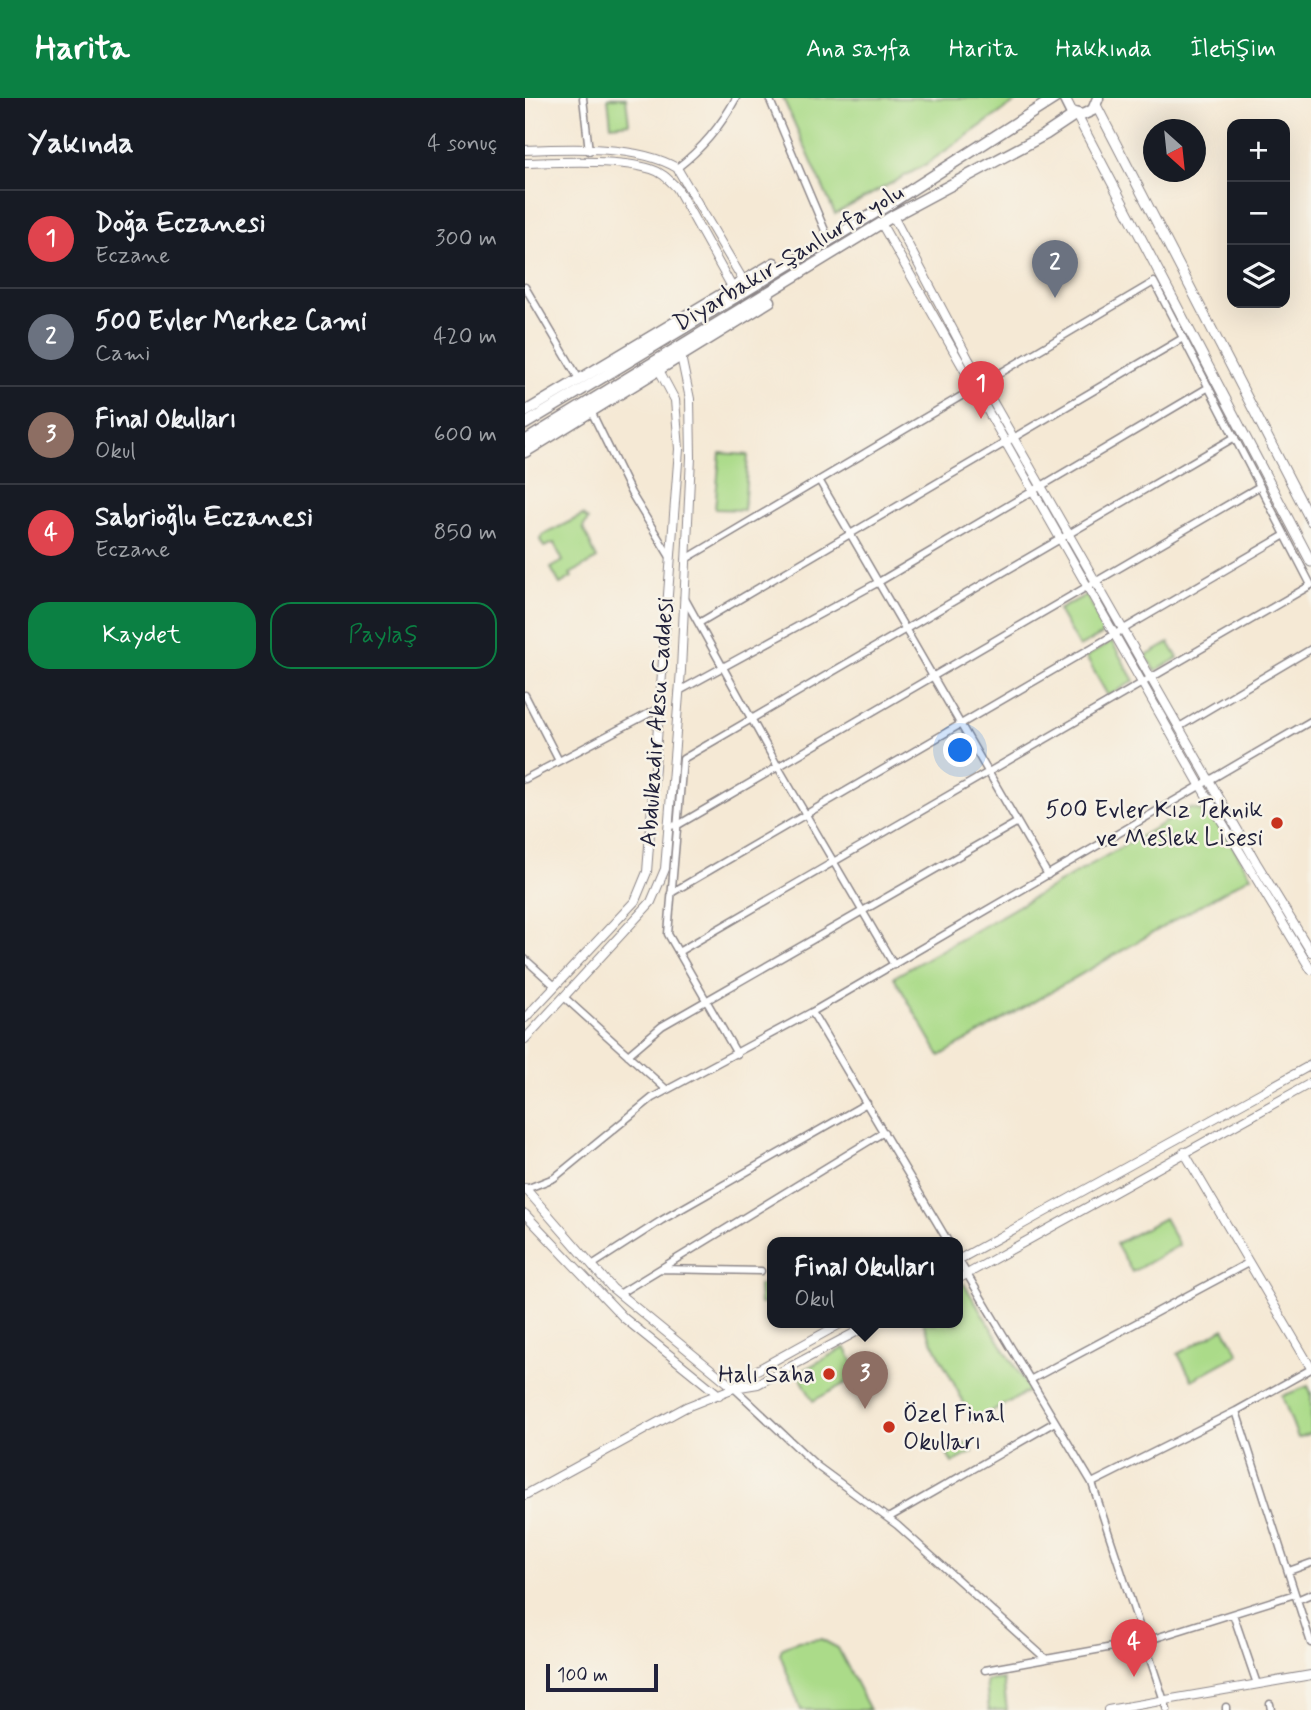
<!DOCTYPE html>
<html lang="tr">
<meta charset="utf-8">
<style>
:root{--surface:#171b24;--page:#242831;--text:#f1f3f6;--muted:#9ea1a6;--line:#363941;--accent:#0b8043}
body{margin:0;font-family:Mynerve,sans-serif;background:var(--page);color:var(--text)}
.controls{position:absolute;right:21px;top:21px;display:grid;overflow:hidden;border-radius:14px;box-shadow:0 7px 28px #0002}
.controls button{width:63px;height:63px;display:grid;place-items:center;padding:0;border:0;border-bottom:2px solid var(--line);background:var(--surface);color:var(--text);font:35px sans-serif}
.compass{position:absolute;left:618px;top:21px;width:63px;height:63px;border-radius:50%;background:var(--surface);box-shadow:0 7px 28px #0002;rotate:153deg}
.scale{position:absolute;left:21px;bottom:18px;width:112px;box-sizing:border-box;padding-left:7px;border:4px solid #22223b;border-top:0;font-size:19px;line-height:24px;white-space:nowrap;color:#22223b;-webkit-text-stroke:5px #f7f3e8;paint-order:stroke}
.you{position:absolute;left:436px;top:653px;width:24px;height:24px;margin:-18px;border:5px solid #fff;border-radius:50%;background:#1a73e8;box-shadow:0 0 0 10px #1a73e833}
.badge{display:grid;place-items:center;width:46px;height:46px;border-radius:50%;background:var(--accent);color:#fff;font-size:23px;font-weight:700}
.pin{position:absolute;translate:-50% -58px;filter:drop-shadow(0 2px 4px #0008)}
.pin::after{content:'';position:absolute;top:37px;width:24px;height:21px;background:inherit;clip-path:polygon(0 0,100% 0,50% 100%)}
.popup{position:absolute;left:242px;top:1139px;width:196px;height:91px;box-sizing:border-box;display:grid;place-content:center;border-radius:14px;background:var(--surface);filter:drop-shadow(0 2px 5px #0005);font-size:23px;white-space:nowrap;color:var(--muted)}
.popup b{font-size:26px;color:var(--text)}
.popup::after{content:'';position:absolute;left:50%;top:100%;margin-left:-14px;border:14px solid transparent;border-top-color:var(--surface)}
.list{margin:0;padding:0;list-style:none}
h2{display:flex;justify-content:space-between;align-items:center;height:91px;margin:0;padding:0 28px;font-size:30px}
h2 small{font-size:23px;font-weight:400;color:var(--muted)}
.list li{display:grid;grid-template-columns:46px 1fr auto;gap:21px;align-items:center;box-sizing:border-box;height:98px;padding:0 28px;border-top:2px solid var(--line)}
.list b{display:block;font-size:26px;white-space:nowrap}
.list p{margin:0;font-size:23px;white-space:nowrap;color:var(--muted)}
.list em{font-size:23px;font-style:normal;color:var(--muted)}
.actions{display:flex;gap:14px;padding:21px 28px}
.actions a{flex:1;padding:16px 0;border:2px solid var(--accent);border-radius:21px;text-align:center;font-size:24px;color:var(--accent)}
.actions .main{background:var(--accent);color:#fff}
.icon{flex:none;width:38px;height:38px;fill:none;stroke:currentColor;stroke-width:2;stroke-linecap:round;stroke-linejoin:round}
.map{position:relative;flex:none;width:786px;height:1612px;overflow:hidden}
header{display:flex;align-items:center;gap:42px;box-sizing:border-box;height:98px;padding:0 35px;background:var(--accent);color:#fff}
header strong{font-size:33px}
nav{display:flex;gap:38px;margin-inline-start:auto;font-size:24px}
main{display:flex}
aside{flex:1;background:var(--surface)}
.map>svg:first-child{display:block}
.green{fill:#abdb89;stroke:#667e62;stroke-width:2}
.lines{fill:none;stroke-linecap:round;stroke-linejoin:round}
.street-casing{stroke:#8c8688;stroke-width:9}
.secondary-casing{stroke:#8c8688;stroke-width:10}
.primary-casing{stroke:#8c8688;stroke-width:11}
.highway-casing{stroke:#8c8688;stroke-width:13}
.street{stroke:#fff;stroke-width:6}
.secondary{stroke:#fff;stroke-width:8}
.primary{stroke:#fff;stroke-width:9}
.highway{stroke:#fff;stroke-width:10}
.poi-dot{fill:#c8321e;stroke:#f7f3e8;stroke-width:2.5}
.labels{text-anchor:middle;stroke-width:5;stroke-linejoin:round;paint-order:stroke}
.street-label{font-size:24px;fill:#22223b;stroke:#f7f3e8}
.poi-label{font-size:24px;fill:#22223b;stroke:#f7f3e8;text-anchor:end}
</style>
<header>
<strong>Harita</strong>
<nav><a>Ana sayfa</a><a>Harita</a><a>Hakkında</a><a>İletişim</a></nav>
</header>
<main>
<aside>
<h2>Yakında<small>4 sonuç</small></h2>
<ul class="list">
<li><span class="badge" style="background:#e0444e">1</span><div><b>Doğa Eczanesi</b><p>Eczane</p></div><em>300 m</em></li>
<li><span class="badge" style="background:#6b7280">2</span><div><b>500 Evler Merkez Cami</b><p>Cami</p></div><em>420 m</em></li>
<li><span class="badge" style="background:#8d6e63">3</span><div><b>Final Okulları</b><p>Okul</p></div><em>600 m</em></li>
<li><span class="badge" style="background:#e0444e">4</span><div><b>Sabrioğlu Eczanesi</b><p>Eczane</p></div><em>850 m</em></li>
</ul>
<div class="actions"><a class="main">Kaydet</a><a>Paylaş</a></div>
</aside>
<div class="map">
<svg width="786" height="1612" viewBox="0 0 786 1612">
<rect width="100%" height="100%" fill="#f7f3e8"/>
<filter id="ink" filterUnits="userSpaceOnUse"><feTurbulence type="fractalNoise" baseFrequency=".0143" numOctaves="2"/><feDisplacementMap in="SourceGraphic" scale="14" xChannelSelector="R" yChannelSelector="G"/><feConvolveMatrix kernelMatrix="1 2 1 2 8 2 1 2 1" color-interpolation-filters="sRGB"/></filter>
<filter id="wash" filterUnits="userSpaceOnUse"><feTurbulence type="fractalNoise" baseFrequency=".00686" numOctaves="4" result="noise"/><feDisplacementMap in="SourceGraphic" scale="28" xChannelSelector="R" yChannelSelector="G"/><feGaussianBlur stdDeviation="1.57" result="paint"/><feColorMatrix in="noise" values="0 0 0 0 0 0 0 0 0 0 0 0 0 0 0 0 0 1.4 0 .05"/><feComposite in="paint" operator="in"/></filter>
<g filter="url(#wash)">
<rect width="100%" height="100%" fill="#f5e9d5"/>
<!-- green -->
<path class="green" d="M83 0H101L104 25 86 27Z
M258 0H496L400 67 310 116Z
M195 355 223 357 219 412 190 411Z
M58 417 63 422 58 429 72 461 45 476 47 479 35 486 26 470 38 463 29 445 19 449 15 442 18 437Z
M561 497 582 534 554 549 533 512Z
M587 544 609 583 583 598 561 559Z
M644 545 653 560 630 573 621 558Z
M665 710 688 716 726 778 415 958 369 879Z
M639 1120 654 1147 607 1174 591 1146Z
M439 1186 505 1293 448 1323 398 1225H433V1189Z
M234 1187H247V1206H235Z
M699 1230 714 1256 667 1282 653 1256Z
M320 1249 335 1277 288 1303 273 1275Z
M783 1288 786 1295V1335L773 1340 757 1298Z
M443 1344 448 1354 427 1365 422 1355Z
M296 1541 313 1550 345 1612H276L255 1556 257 1550 273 1543Z
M478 1581 482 1612H464L461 1583Z"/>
</g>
<g filter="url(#ink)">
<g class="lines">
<defs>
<path id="street" d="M58 0 64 53
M244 0 304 142
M152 70C177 51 196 28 211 0
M0 189 54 281
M66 313 106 395 145 459
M294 382 523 777
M161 461 629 184 786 487
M159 499 253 669 369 867
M174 525 658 240
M154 593 352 485 684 289
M0 597 34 663
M654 629 786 551
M0 681 136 609
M143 728 153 727 735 388
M146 795 760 437
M155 853 786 487
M0 861 30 888
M39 899 142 992
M287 914 424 1145
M212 956 143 836 158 661 710 339
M103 957 137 928 491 725
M1 1091 29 1080 127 1000 287 914 786 623
M433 1161 567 1385 642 1612
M67 1167 137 1122 342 1005
M135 1171 236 1173
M94 1196 359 1034
M505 1282 723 1165
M209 1290 292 1368 372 1427 521 1561
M711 1313 786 1545
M567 1385 711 1313 786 1271
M363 1420 530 1324
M764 1473 786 1465
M772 1502 786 1496
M708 1516 732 1586
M460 1572 621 1543 770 1496
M745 1606 746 1612
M701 1609V1612"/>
<path id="secondary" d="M0 52C45 50 113 47 152 70L218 182
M0 65C35 64 93 61 126 71 137 74 144 82 152 90L207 189
M368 118 444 262 731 764 786 854
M356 125 675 687 786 872
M0 920 110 803 122 774 154 351 150 302 134 272
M0 941 126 804 140 771 156 572 166 359 165 301 156 258
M659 1054 786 1270
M0 1090 87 1190 209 1290
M0 1116 99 1220 194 1297
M433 1162 786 967
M433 1181 786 985
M209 1290 225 1276 317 1225
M0 1397 161 1309 209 1290 233 1286 348 1225
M583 1612 786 1577"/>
<path id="primary" d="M571 7 786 423
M551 16 786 464"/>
<path id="highway" d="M539 0 546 14 557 17 568 12 573 0
M0 314 249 165
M0 326 358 110 530 0
M0 343 368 118 521 36 551 16
M0 354 245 203"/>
</defs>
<!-- street casing -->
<use href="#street" class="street-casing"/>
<!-- secondary casing -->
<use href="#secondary" class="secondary-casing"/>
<!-- primary casing -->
<use href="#primary" class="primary-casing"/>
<!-- highway casing -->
<use href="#highway" class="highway-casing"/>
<!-- street -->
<use href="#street" class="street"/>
<!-- secondary -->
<use href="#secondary" class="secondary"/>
<!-- primary -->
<use href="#primary" class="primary"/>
<!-- highway -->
<use href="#highway" class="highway"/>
</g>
</g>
<!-- markers -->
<g class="poi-dot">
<circle cx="752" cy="725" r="7"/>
<circle cx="304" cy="1276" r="7"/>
<circle cx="364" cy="1329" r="7"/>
</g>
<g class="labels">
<!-- street labels -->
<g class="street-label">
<text transform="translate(263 159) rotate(-31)" y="8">Diyarbakır-Şanlıurfa yolu</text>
<text transform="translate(131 624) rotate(-86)" y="8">Abdulkadir Aksu Caddesi</text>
</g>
<!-- poi labels -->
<g class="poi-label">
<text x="738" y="719">500 Evler Kız Teknik<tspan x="738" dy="28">ve Meslek Lisesi</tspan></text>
<text x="290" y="1284">Halı Saha</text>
<text x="378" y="1323" text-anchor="start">Özel Final<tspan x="378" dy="28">Okulları</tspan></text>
</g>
</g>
</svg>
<div class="controls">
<button>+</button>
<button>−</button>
<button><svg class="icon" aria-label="layers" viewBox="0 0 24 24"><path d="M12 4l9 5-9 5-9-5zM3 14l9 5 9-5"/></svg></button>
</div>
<svg class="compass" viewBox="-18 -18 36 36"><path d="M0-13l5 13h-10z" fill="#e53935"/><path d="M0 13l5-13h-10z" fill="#9ea1a6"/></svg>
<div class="scale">100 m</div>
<div class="you"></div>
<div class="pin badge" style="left:456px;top:321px;background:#e0444e">1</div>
<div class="pin badge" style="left:530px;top:200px;background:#6b7280">2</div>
<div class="pin badge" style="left:340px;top:1311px;background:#8d6e63">3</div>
<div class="popup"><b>Final Okulları</b>Okul</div>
<div class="pin badge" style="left:609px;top:1579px;background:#e0444e">4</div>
</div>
</main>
